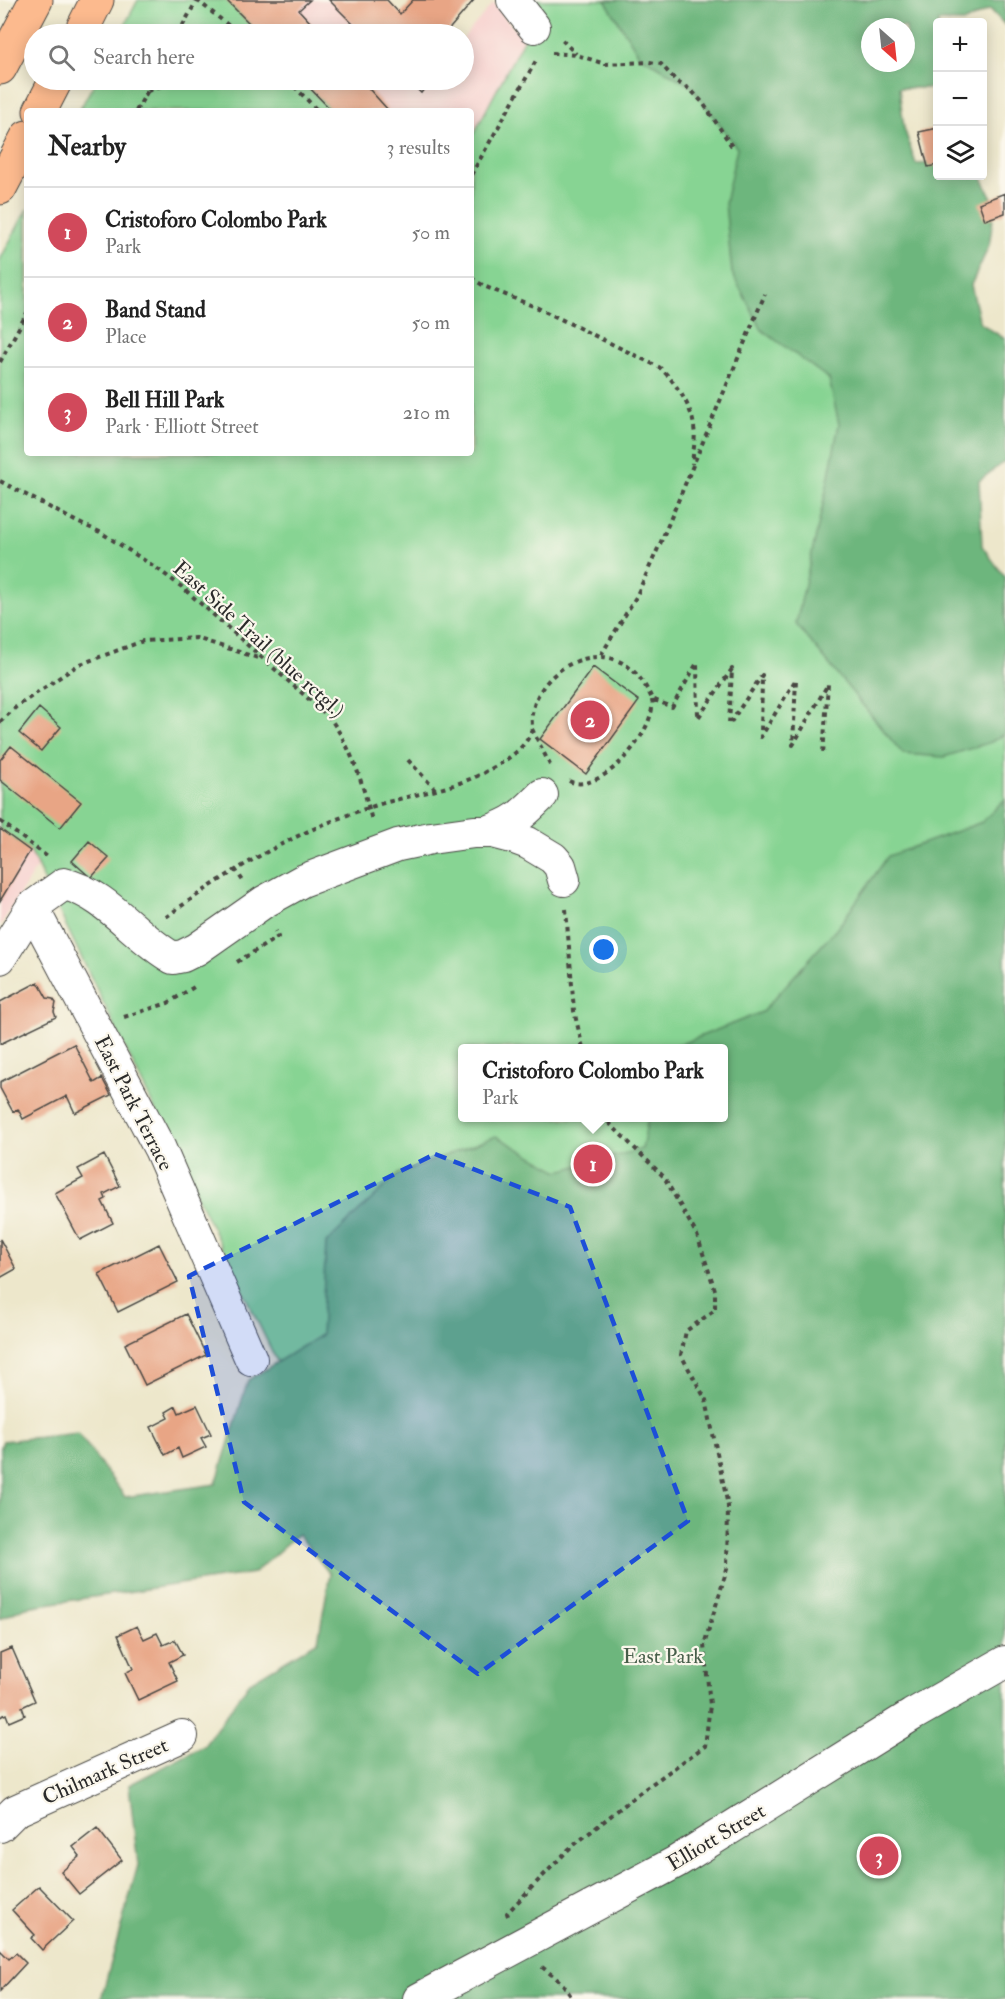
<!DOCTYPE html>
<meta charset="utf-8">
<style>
:root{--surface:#fff;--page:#f2f2f2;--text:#222;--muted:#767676;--line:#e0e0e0;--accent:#d1495b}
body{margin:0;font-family:"IM FELL Double Pica",serif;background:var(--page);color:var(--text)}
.controls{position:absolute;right:18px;top:18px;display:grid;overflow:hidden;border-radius:6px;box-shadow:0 3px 15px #0003}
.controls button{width:54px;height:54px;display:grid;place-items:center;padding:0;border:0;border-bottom:2px solid var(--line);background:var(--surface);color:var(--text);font:30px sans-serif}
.compass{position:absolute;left:861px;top:18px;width:54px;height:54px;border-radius:50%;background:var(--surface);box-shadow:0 3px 15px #0003;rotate:153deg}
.you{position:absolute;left:604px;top:950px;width:21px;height:21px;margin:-15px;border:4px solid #fff;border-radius:50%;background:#1a73e8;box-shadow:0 0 0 9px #1a73e833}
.badge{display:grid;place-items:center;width:39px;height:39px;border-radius:50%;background:var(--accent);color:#fff;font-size:20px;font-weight:700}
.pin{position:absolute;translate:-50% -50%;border:3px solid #fff;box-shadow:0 2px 6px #0006}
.popup{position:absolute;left:458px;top:1044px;width:270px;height:78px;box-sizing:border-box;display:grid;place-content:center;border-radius:6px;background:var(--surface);filter:drop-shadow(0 2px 4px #0005);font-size:20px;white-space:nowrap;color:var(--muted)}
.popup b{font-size:22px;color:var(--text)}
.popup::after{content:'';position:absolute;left:50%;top:100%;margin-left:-12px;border:12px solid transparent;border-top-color:var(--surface)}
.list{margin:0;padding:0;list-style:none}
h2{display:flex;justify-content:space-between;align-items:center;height:78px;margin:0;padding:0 24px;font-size:26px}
h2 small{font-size:20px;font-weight:400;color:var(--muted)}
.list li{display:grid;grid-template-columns:39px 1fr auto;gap:18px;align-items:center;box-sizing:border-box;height:90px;padding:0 24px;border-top:2px solid var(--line)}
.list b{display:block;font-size:22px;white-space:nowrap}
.list p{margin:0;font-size:20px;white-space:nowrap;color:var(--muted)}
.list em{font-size:20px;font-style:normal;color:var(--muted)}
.icon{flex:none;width:33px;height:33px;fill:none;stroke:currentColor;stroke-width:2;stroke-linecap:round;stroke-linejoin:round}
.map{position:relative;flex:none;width:1005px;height:1999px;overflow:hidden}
.search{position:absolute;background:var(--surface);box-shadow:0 3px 15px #0003;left:24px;top:24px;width:450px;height:66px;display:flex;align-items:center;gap:15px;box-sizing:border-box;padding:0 21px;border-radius:33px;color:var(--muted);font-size:22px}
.panel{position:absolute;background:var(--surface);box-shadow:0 3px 15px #0003;left:24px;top:108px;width:450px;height:348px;border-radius:6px}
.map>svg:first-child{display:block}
.built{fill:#f7d0ce}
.green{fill:#87d493;stroke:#59805f;stroke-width:1.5;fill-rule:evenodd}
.forest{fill:#6db67d;stroke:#4c7054;stroke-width:1.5;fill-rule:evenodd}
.building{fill:#e8a585}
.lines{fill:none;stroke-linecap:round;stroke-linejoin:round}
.minor-casing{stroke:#484743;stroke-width:34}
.major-casing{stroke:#484743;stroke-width:35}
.path{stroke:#484743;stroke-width:4;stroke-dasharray:4.5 4.5;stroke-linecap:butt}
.minor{stroke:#fff;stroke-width:32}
.major{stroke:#fcba8e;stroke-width:33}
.marked{fill:#1d4ed8;fill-opacity:0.2;stroke:#1d4ed8;stroke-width:4.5;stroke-dasharray:12 8;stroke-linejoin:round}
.labels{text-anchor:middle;stroke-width:4.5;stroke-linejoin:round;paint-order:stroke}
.street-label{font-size:21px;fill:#2b2b2b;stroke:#fbf7ec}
.park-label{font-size:21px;fill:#475e4a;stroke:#fbf7ec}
</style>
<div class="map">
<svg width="1005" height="1999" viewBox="0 0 1005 1999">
<rect width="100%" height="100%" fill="#fbf7ec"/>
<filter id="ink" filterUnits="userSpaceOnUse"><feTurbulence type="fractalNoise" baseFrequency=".0167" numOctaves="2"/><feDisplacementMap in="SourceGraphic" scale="12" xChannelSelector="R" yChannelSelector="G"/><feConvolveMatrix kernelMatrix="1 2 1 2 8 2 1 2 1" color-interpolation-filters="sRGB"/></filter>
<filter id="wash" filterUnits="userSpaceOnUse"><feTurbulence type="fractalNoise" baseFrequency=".008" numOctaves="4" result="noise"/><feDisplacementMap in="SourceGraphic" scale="24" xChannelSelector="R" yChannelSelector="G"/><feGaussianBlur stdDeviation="1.35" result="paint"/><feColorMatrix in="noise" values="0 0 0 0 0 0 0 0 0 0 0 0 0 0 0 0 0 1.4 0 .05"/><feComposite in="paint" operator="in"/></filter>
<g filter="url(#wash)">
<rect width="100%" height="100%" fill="#ede7cb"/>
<!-- built -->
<path class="built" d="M226 0H373L385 16 406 34H260Z
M493 3 523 39 471 139V111H332L302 80H464V37Z
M0 829 30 851 38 865 0 926Z"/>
<!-- green -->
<path class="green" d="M138 0H226L260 34H120Z
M525 0H922L870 27V63L780 216 1005 607V1631L325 1461 30 851 0 829V260L27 209V453H471V139L530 27ZM462 1048H724V1118H462Z
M96 80H302L332 111H79Z"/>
<!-- forest -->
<path class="forest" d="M605 0H1005V25L990 9 965 22H938L937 86 933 88H899L904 128 916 164 937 163 938 176H981L995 204 989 246 971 285 980 323 1005 339V461L979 481 982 546 1005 577V734L991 742 944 757 903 754 796 624 826 491 839 424 829 379 762 330 732 273 725 203 737 148 692 87 639 55ZM870 27H906V63H870Z
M1005 799V1999H101L138 1865 129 1785 204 1746 250 1682 318 1641 330 1574 298 1534 254 1573 26 1607 0 1619V1449L3 1441 78 1433 125 1497 216 1484 248 1380 321 1335 326 1243 398 1174 496 1136 559 1171 642 1149 648 1118H724V1048H671L762 1012 839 926 888 856 982 822Z"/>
<g id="blocks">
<!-- building -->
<path class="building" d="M226 0H310L299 10 321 34H260Z
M329 0H387L400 14 413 0H474L445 34H363Z
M302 80H361L389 111H332Z
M408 80H431L421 93Z
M938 128V165L928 167 919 132Z
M1005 193V213L985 220 979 203Z
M593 667 639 701 586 774 540 739Z
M39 708 61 727 41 751 19 733Z
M11 746 81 802 60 828 0 780V760Z
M0 829 30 851 0 901Z
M89 841 109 858 91 878 72 861Z
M38 982 47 998 53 999 56 1003 54 1012 56 1017 0 1044V1002Z
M74 1044 94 1083 102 1078 111 1095 75 1113 67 1096 23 1119 18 1109 13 1112 0 1088V1082Z
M104 1155 120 1186 104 1194 106 1199 102 1201 113 1223 80 1240 55 1193 83 1178 78 1169Z
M0 1239 16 1269 0 1278Z
M159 1244 178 1282 118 1312 99 1274Z
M186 1314 206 1355 145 1385 125 1344Z
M197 1405 211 1434 201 1438 206 1447 182 1458 178 1448 165 1455 151 1427 169 1418 166 1412 176 1406 179 1413Z
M137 1626 144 1639 157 1633 163 1645 175 1640 183 1655 169 1662 178 1681 138 1700 125 1673 133 1669 118 1635Z
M12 1648 35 1701 22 1707 25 1715 9 1722 6 1714 0 1717V1653Z
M97 1828 122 1860 79 1894 61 1872 80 1856 73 1847Z
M39 1886 73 1921 42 1950 31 1938 35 1935 12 1910Z
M0 1950 9 1959 16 1953 26 1963 0 1991Z"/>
</g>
</g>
<g filter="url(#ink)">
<use href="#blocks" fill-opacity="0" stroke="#484743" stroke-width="1.5"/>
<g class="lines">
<defs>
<path id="minor" d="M513 0 534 27
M487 832C515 822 521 816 542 795
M32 907 64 884C107 894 135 937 173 958L183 956 197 949 264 902 302 881 398 845 431 838 474 832H493L512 837 528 843 553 858 560 866 564 880
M0 958 32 907 160 1149 251 1359
M0 1826 15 1811 182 1736
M419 1999 676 1862 912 1715 1005 1662"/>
<path id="major" d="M80 34 97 0
M0 68 36 0
M40 111 56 80
M0 188 27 137"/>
</defs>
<!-- minor casing -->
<use href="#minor" class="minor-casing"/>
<!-- major casing -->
<use href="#major" class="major-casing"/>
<!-- path -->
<path class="path" d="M197 0 239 34
M178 34 197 0
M562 40 576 54
M552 53 577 55 605 64 649 62 661 64 677 82 691 90 703 103 733 148
M288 80 318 111
M148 91 176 80
M136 111 154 80
M471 175 537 59
M471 278 486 287 538 308 659 367C674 380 692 406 694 427 696 439 693 452 692 464
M0 362 27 313
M0 481 79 523 100 532 155 567 182 587 329 717C352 748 363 784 372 821
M601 655 636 597 660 544 765 294
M0 722 16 707 78 665 143 641 196 638 261 659
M532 729 550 765
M408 760 435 789
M569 781C601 797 657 730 652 700
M0 821 49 858
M235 869 243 881
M566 909 574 1011 583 1048
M166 917C234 868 295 831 374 806 411 794 453 790 487 771 503 763 525 749 531 732 533 727 531 720 532 714 536 689 554 670 577 661 613 648 638 667 652 699L672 707 697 663 698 718 732 669 729 725 762 675 761 737 796 679 793 745 828 684 823 754
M237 962 278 937 275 931
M124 1017 168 1003 194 987
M508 1916 507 1913 569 1849 642 1791 705 1746 710 1705 704 1645 727 1569 728 1506 706 1400 681 1355 686 1331 715 1310V1290L697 1235 664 1177 604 1118
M542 1967 562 1983 573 1999"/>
<!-- minor -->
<use href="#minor" class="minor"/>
<!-- major -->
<use href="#major" class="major"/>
</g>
</g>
<!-- marked area -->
<path class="marked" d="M435 1154 570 1207 688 1521 478 1674 244 1502 189 1276Z"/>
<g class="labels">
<!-- street labels -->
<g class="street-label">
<text transform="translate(259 639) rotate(42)" y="7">East Side Trail (blue rctgl.)</text>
<text transform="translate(134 1103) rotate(63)" y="7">East Park Terrace</text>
<text transform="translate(105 1771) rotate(-24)" y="7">Chilmark Street</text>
<text transform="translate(716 1837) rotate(-31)" y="7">Elliott Street</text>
</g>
<!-- park labels -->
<g class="park-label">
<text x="663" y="1663">East Park</text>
</g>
</g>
</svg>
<div class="controls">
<button>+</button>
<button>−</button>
<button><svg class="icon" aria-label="layers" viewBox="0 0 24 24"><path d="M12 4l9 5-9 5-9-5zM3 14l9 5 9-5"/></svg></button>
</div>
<svg class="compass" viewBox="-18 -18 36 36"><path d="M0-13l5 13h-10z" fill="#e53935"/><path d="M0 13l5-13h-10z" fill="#767676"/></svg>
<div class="you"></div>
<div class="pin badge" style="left:593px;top:1164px">1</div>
<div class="popup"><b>Cristoforo Colombo Park</b>Park</div>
<div class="pin badge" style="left:590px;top:720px">2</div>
<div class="pin badge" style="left:879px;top:1856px">3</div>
<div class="search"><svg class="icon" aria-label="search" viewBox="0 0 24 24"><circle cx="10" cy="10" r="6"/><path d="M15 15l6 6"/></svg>Search here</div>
<section class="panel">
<h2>Nearby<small>3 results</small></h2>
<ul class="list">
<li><span class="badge">1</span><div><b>Cristoforo Colombo Park</b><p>Park</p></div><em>50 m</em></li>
<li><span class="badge">2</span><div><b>Band Stand</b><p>Place</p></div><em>50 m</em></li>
<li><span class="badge">3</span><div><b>Bell Hill Park</b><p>Park · Elliott Street</p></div><em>210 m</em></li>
</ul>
</section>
</div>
